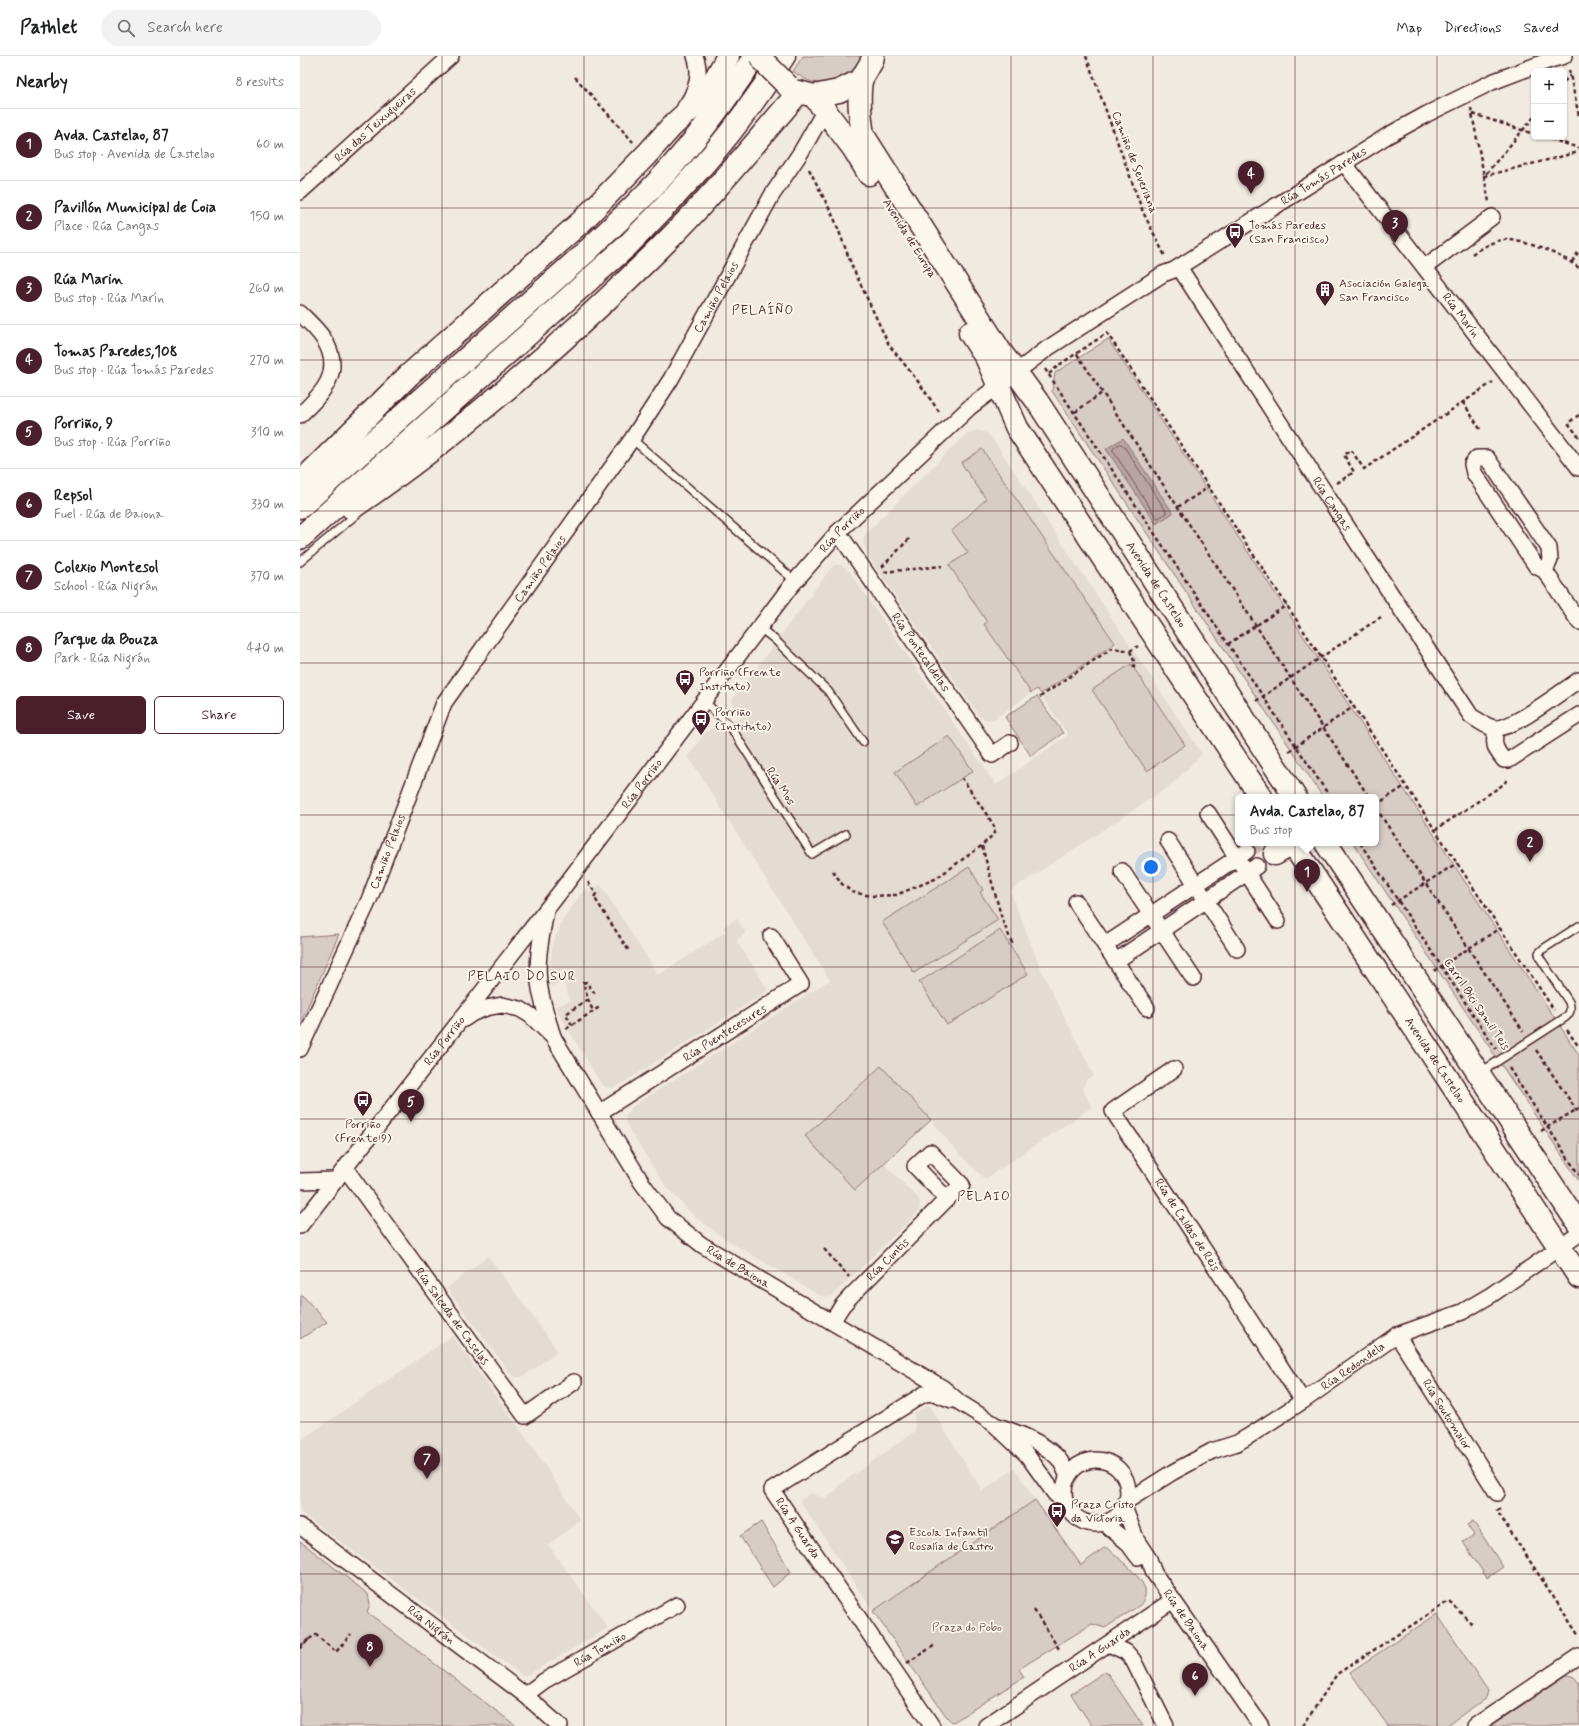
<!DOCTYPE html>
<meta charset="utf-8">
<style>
:root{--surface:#fff;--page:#f2f2f2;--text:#202124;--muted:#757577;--line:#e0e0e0;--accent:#4a1f2b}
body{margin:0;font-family:Mynerve,sans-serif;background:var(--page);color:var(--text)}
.controls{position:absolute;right:12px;top:12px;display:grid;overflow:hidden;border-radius:6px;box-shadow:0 1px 3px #0004}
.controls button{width:36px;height:36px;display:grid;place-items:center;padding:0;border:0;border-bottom:1px solid var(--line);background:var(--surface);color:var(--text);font:20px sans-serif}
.you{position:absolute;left:851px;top:811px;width:14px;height:14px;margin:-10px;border:3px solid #fff;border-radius:50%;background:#1a73e8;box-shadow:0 0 0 6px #1a73e833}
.badge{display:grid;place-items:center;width:26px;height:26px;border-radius:50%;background:var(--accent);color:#fff;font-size:13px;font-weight:700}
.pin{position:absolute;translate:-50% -33px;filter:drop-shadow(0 1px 2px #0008)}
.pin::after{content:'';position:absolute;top:21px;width:14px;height:12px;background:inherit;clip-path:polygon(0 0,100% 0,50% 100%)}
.popup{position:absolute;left:935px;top:738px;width:144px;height:52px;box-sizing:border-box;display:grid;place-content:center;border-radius:6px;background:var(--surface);filter:drop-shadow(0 1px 3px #0005);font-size:13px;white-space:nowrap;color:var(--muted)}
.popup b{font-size:15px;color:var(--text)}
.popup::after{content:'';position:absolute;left:50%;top:100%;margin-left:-8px;border:8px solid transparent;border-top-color:var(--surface)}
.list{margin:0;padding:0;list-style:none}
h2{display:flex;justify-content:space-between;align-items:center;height:52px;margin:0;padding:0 16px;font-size:17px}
h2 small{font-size:13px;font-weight:400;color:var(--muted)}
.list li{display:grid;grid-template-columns:26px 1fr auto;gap:12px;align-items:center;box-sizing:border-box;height:72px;padding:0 16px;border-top:1px solid var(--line)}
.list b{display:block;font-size:15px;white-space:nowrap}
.list p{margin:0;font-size:13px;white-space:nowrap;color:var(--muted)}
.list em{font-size:13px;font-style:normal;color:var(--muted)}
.actions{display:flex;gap:8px;padding:12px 16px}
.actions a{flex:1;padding:9px 0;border:1px solid var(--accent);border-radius:6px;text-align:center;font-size:14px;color:var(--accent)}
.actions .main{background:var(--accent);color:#fff}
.icon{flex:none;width:22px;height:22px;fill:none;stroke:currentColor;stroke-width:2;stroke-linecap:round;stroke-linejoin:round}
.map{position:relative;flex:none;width:1279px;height:1670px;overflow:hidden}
header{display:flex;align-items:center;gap:24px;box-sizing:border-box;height:56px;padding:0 20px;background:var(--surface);border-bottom:1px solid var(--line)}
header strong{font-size:19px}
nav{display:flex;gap:22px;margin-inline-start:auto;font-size:14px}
.search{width:280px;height:36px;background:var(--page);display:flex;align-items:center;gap:10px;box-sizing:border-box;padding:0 14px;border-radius:22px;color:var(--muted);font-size:15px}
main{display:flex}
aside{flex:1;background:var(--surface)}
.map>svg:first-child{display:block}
.built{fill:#e4dbd2}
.green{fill:#d8ccc6;stroke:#917678}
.water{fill:#b8a4a2;stroke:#8c6f72}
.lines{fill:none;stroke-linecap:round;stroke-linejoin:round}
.shore{stroke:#76545b;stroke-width:1}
.minor-tunnel{stroke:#cfc1bc;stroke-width:15;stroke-dasharray:15 8;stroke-linecap:butt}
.service-casing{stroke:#4a1f2b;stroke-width:10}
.minor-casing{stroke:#4a1f2b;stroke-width:18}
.primary-casing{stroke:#4a1f2b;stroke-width:25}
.trunk-casing{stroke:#4a1f2b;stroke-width:25}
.path{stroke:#4a1f2b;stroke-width:2.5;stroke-dasharray:4 3;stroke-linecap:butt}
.service{stroke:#fbf7ec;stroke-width:7}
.minor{stroke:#fbf7ec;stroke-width:15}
.primary{stroke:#fbf7ec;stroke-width:22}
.trunk{stroke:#fbf7ec;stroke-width:22}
.primary-bridge-casing{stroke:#4a1f2b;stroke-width:25;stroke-linecap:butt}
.primary-bridge{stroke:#fbf7ec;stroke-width:22}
.grid{fill:none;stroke:#4a1f2b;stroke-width:1;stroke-opacity:0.55}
.labels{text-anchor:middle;stroke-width:3.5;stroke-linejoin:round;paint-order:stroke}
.street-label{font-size:12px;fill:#4a1f2b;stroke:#fbf7ec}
.poi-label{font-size:12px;fill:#4a1f2b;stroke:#fbf7ec;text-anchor:start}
.park-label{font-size:12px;fill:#6e4a52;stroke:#fbf7ec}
.neighbourhood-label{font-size:13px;letter-spacing:1px;fill:#4a1f2b;stroke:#fbf7ec}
</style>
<header>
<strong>Pathlet</strong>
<div class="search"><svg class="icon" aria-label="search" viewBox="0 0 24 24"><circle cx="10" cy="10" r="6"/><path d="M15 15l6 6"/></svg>Search here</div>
<nav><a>Map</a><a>Directions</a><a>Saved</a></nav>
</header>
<main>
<aside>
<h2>Nearby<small>8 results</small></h2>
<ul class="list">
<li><span class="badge">1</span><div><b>Avda. Castelao, 87</b><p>Bus stop · Avenida de Castelao</p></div><em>60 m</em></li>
<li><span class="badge">2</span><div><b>Pavillón Municipal de Coia</b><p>Place · Rúa Cangas</p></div><em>150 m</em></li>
<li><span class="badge">3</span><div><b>Rúa Marin</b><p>Bus stop · Rúa Marín</p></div><em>260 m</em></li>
<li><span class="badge">4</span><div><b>Tomas Paredes,108</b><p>Bus stop · Rúa Tomás Paredes</p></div><em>270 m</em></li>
<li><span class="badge">5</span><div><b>Porriño, 9</b><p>Bus stop · Rúa Porriño</p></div><em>310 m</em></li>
<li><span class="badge">6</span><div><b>Repsol</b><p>Fuel · Rúa de Baiona</p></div><em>330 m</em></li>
<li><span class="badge">7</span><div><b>Colexio Montesol</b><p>School · Rúa Nigrán</p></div><em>370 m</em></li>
<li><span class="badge">8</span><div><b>Parque da Bouza</b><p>Park · Rúa Nigrán</p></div><em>440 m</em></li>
</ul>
<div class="actions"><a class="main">Save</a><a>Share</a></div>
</aside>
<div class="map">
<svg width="1279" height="1670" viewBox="0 0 1279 1670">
<rect width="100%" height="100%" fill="#f0eae0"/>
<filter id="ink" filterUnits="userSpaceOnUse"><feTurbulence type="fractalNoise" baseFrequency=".025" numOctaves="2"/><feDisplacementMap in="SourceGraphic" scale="8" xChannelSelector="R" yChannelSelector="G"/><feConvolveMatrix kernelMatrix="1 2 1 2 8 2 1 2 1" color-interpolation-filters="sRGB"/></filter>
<g filter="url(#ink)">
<!-- built -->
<path class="built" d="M678 374 688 378 694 385 902 698 870 730 710 835 742 916 794 1020 787 1023 783 1031 785 1039 792 1051 685 1123 659 1098 631 1064 609 1080 584 1108 619 1143 620 1147 619 1155 532 1240 527 1241 519 1239 424 1182 394 1160 364 1128 330 1075 325 1064 326 1060 332 1051 530 924 388 700 407 675 411 673H417L422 676 442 661 431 646 531 512 535 509H541L549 515 696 729 768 679 737 633 694 663 687 664 680 661 568 500 563 487 565 479 570 473 654 390 667 378 673 375Z
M300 828 358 919 426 876 423 871 437 863 446 877 436 884 467 932 466 936 452 945 318 1030 311 1032 304 1030 299 1024 258 956 256 950 270 945 264 926 250 930 249 914 253 887 263 864 286 831 290 837Z
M188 1200 258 1295 224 1320 220 1321H216L210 1317 147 1232Z
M152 1280 232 1390 280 1464 248 1489 308 1572 229 1618 223 1620 0 1456V1385Z
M629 1349 682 1435 715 1413 735 1444 573 1555 500 1445 510 1437 525 1443 537 1434 538 1430 615 1375 614 1358Z"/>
<!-- green -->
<path class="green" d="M503 0H563L550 22C526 28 514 32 493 15Z
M808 283 1279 999V1125L1053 787H1076V741H1023L752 335 755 317Z
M682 393 815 587 741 638 737 633 731 637 684 568 687 566 649 509 668 497 652 475 686 443 661 407Z
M831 608 885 689 847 715 792 634Z
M737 640 763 677 731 700 705 661Z
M649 680 673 715 617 751 595 716Z
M669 811 683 834 680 836 698 864 614 917 582 866Z
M700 874 728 918 647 969 619 926Z
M39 878 1 966 0 967V881Z
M581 1010 631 1064 555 1134 505 1080Z
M2 1239 27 1266 0 1283V1242Z
M735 1444 781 1509 804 1492H808C818 1502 842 1521 845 1533 846 1540 844 1544 840 1549L805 1572 792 1568 719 1613 724 1621 655 1665 652 1666 646 1660 573 1555Z
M1173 1465 1203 1511 1187 1522 1163 1486 1174 1479 1167 1469Z
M461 1466 491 1516 473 1531 440 1480Z
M0 1485 68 1538 70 1548 67 1556 216 1670H0Z
M1137 1558 1188 1635 1186 1642 1146 1670H1088L1050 1616Z
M806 1615 843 1670H792L771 1638Z
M1267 1619 1273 1620 1279 1627V1670H1191Z"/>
<!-- water -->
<path class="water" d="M823 382 873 457 856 468 806 393Z"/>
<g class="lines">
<!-- shore -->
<path class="shore" d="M820 388 823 389 866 455V457L859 462 856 461 813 395V393Z"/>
<!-- minor-tunnel -->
<path class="minor-tunnel" d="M947 795 960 787"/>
<defs>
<path id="service" d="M332 383 495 525
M0 506 58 457
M460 572 474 583 528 635 563 686
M404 645 430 670 512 798 546 778
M1181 1016 1266 961C1271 956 1271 953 1269 946L1240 902 1239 897 1243 893 1279 870"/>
<g id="minor">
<path d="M385 51C396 36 402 18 395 0"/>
<path id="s1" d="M1044 107 1279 412"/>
<path id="s2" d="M0 136 151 0"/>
<path id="s3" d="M879 211 1066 500 1171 660C1178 664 1188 672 1196 672 1214 673 1262 635 1279 624"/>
<path d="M1125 211 1192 161"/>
<path d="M0 257C8 265 17 273 23 282 45 315 23 337 0 359"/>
<path id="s4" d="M538 476 692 699 710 687"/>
<path d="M1245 515 1250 504 1249 492 1187 402H1177L1172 408 1174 417 1236 510 1245 515 1279 566"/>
<path d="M1196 672C1193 688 1194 692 1204 704H1209L1279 659"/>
<path d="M908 757 978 865"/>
<path d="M868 785 937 893"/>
<path d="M822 815 893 922"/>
<path d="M776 846 847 952"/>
<path d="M246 855C242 878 236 902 239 926 241 944 247 962 253 980"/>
<path d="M805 889 947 795"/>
<path d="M816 905 957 810"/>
<path id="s5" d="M164 963 173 957 186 952 202 949 220 953 230 959 253 981 342 1127 368 1162 402 1189 643 1332 659 1346 694 1368 727 1399 755 1438 766 1447"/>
<path id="s6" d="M0 993 69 844 144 647 332 383 371 323 472 139 501 96 525 54"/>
<path id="s7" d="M874 1013 813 1055 1003 1345"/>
<path id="s8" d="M299 1057 501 928 471 880"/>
<path id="s9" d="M45 1112 225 1360 274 1326"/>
<path d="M0 1125 36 1124"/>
<path id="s10" d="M0 1170 260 836 490 531 538 476 670 351 748 292 863 218 874 214 1087 80 1127 58 1192 26 1250 4 1264 0"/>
<path id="s11" d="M532 1266 542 1250 550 1241 647 1143 662 1129 630 1096 615 1110 647 1143"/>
<path id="s12" d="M1097 1279 1197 1437"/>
<path d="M698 1370C718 1377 740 1385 756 1400 762 1405 765 1414 768 1421"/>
<circle cx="796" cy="1436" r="32"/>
<path id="s13" d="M827 1445 873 1416 912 1395 937 1387 949 1380 1003 1345 1097 1279 1162 1256 1191 1239 1279 1178"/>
<path id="s14" d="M824 1451 837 1485 849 1503 854 1517 961 1670"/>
<path d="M804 1467 827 1486 838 1501"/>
<path id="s15" d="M0 1470 225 1639 260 1670"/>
<path d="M809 1588 826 1596 833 1604 866 1670"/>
<path id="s16" d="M225 1639 244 1625 377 1549"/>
<path d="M632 1670 472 1434 624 1338 634 1337 652 1344"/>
<path id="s17" d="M686 1670 873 1544"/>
<path d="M1175 1670 1279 1600"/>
</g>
<g id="primary">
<path id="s18" d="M561 24C558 43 560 60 563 79L700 295 737 345 995 741"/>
<path d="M503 37 514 40 539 35 561 24 572 5 573 0"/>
<path d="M514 40 554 93 569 118"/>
<path d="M670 277 687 303 717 372 961 741"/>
<path id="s19" d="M992 787 1279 1221"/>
<path d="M1026 787 1279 1169"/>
<path d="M975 798 992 788"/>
</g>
<path id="trunk" d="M0 427 109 319 282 165 347 98 372 70 406 39 428 0
M0 451 286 196C315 168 345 141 372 110 403 75 430 38 455 0
M52 452C163 376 265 286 360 192 409 144 454 88 499 36
M0 482 327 190C359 157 392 124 420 89 443 61 464 31 484 0"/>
</defs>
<!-- service casing -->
<use href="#service" class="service-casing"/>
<!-- minor casing -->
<use href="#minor" class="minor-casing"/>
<!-- primary casing -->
<use href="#primary" class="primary-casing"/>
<!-- trunk casing -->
<use href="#trunk" class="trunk-casing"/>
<!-- path -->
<path class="path" d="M786 0 843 156 865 200
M1269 14 1279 60
M275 21 333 86
M1264 26 1270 19
M1171 52 1189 146
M1173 58 1234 78
M1234 61 1184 120 1279 96
M1244 81 1279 92
M509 113 534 162 552 210 589 289 617 324 640 357
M1172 198C1181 192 1192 185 1203 184 1221 182 1265 200 1279 212
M1272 206 1279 195
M777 298 1069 741
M745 313 1030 741
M749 318 759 309 807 277 1254 954
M1163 346 1180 373
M775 356 802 337
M1279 359 1268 367 1279 381
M1037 427 1054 416 1044 399 1051 394 1064 413 1193 326
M878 451 909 431
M582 511 610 482
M584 516 642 510
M928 588 987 549
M830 595 834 605V613
M740 641 812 592 830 595 838 590
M956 645 1081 561
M989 695 1053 651
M1076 749 1105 730
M1076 752 1223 975
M1135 774 1204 728 1208 722
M1060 787 1196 993
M682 790 702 863 712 887 709 889
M533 815 542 828 552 836 571 840 596 839 635 823 680 791 693 779 695 774 693 768 662 722
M288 826 296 838 294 841 329 895
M1091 849 1157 807
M1134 915 1200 872
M288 943 293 955
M272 969 301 950
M266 973 272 969 266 958 288 943 283 927 286 926 297 940
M1267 974 1279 991
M1236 994 1279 1058
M1209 1012 1279 1119
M1241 1075 1279 1052
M524 1193 549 1221
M1200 1453 1197 1455 1279 1580
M734 1554 759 1593
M9 1583 16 1579 36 1596 51 1578
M0 1590 9 1583 0 1593
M607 1607 635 1589
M1003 1670 1037 1618 1149 1545 1173 1569"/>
<!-- service -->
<use href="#service" class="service"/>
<!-- minor -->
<use href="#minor" class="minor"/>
<!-- primary -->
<use href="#primary" class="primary"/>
<!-- trunk -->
<use href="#trunk" class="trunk"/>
<defs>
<path id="primary-bridge" d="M461 0 464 6 488 30"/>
</defs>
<!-- primary-bridge casing -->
<use href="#primary-bridge" class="primary-bridge-casing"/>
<!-- primary-bridge -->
<use href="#primary-bridge" class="primary-bridge"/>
</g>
</g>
<!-- grid -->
<path class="grid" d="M142 0V1670M284 0V1670M426 0V1670M568 0V1670M711 0V1670M853 0V1670M995 0V1670M1137 0V1670M0 152H1279M0 304H1279M0 455H1279M0 607H1279M0 759H1279M0 911H1279M0 1063H1279M0 1215H1279M0 1366H1279M0 1518H1279"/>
<!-- icons -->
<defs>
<symbol id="bus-pin" viewBox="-11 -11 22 30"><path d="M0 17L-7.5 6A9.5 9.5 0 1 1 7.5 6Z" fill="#4a1f2b" stroke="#fbf7ec"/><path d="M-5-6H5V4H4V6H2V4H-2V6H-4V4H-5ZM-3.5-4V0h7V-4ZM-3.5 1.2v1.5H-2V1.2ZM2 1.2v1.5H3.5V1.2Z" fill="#fff"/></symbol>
<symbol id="building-pin" viewBox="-11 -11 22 30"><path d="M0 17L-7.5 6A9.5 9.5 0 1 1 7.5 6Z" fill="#4a1f2b" stroke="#fbf7ec"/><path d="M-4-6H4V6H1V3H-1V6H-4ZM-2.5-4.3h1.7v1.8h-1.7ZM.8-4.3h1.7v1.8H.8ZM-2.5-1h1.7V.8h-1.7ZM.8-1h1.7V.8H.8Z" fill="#fff"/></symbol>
<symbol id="school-pin" viewBox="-11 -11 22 30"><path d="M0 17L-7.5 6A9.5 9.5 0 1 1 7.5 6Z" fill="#4a1f2b" stroke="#fbf7ec"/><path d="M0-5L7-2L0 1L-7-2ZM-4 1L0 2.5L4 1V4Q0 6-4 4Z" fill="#fff"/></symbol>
</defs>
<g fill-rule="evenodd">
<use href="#bus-pin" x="924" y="165" width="22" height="30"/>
<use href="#building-pin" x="1014" y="223" width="22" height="30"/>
<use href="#bus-pin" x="374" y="612" width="22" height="30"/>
<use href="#bus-pin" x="390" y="652" width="22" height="30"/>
<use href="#bus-pin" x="52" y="1033" width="22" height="30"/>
<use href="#bus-pin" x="746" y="1444" width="22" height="30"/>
<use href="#school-pin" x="584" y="1472" width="22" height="30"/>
</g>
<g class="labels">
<!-- street labels -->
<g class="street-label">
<text dy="4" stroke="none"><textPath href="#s2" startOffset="101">Rúa das Teixugueiras</textPath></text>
<text transform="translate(835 106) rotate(69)" y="4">Camiño de Severiana</text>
<text dy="4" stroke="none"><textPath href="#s10" startOffset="1483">Rúa Tomás Paredes</textPath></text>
<text transform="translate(610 182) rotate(58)" y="4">Avenida de Europa</text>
<text dy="4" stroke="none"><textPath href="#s6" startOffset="864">Camiño Pelaios</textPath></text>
<text dy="4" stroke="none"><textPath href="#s1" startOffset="192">Rúa Marín</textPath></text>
<text dy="4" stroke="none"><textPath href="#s3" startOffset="282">Rúa Cangas</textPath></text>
<text dy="4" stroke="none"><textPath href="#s10" startOffset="883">Rúa Porriño</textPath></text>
<text dy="4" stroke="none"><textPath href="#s6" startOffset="540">Camiño Pelaios</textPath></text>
<text dy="4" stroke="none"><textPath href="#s18" startOffset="592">Avenida de Castelao</textPath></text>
<text dy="4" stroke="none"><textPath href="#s4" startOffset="146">Rúa Pontecaldelas</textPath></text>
<text dy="4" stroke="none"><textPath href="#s10" startOffset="559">Rúa Porriño</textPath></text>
<text transform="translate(481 730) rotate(57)" y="4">Rúa Mos</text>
<text dy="4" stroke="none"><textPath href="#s6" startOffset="216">Camiño Pelaios</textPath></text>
<text transform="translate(1177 948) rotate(56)" y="4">Carril Bici Samil Teis</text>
<text dy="4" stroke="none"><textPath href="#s8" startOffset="149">Rúa Puentecesures</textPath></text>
<text dy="4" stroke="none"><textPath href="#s10" startOffset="235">Rúa Porriño</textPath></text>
<text dy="4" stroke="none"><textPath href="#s19" startOffset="260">Avenida de Castelao</textPath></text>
<text dy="4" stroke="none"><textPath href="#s7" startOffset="210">Rúa de Caldas de Reis</textPath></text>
<text dy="4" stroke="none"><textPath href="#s11" startOffset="84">Rúa Cuntis</textPath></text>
<text dy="4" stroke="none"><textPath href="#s5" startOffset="403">Rúa de Baiona</textPath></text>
<text dy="4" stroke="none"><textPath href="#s9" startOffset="183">Rúa Salceda de Caselas</textPath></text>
<text dy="4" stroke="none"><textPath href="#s13" startOffset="264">Rúa Redondela</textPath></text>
<text dy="4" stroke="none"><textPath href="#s12" startOffset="94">Rúa Soutomaior</textPath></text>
<text transform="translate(498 1472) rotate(56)" y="4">Rúa A Guarda</text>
<text dy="4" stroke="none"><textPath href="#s14" startOffset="130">Rúa de Baiona</textPath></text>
<text dy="4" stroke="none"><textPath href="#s15" startOffset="164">Rúa Nigrán</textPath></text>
<text dy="4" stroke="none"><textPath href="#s16" startOffset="88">Rúa Tomiño</textPath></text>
<text dy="4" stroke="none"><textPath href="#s17" startOffset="137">Rúa A Guarda</textPath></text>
</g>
<!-- poi labels -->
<g class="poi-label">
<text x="949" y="173">Tomás Paredes<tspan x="949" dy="14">(San Francisco)</tspan></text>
<text x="1039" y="231">Asociación Galega<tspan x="1039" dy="14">San Francisco</tspan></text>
<text x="399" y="620">Porriño (Frente<tspan x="399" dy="14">Instituto)</tspan></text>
<text x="415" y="660">Porriño<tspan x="415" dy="14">(Instituto)</tspan></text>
<text x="63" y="1072" text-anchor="middle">Porriño<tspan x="63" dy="14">(Frente 9)</tspan></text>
<text x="771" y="1452">Praza Cristo<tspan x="771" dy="14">da Victoria</tspan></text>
<text x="609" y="1480">Escola Infantil<tspan x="609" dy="14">Rosalía de Castro</tspan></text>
</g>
<!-- park labels -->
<g class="park-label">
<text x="667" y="1575">Praza do Pobo</text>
</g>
<!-- neighbourhood labels -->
<g class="neighbourhood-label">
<text x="463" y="258">PELAÍÑO</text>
<text x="222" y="924">PELAIO DO SUR</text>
<text x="684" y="1144">PELAIO</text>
</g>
</g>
</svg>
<div class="controls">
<button>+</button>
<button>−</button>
</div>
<div class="you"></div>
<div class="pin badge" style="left:1007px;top:836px">1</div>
<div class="popup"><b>Avda. Castelao, 87</b>Bus stop</div>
<div class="pin badge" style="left:1230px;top:806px">2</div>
<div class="pin badge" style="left:1095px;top:187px">3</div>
<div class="pin badge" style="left:951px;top:138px">4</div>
<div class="pin badge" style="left:111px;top:1066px">5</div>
<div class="pin badge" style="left:895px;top:1640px">6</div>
<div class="pin badge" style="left:127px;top:1423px">7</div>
<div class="pin badge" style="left:70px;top:1611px">8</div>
</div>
</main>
